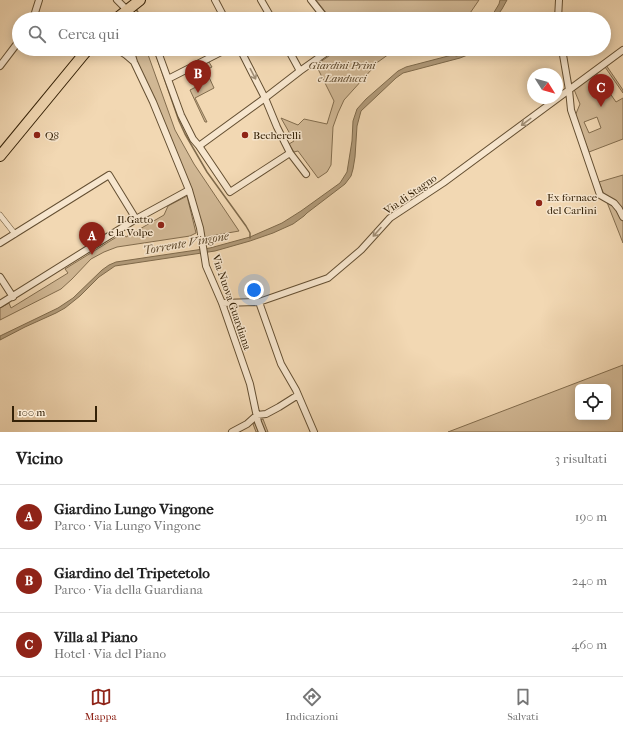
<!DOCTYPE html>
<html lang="it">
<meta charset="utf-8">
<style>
:root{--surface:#fff;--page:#f6f6f6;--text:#222;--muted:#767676;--line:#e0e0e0;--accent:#8f2418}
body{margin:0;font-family:"IM FELL French Canon",serif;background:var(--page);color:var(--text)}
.controls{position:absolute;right:12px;bottom:12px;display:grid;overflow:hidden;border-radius:6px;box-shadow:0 2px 10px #0003}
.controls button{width:36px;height:36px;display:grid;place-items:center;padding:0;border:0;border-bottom:1px solid var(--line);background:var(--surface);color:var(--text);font:20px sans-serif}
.compass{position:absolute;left:527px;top:68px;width:36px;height:36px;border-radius:50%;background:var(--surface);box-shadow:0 2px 10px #0003;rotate:127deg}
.scale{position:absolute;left:12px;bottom:10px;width:85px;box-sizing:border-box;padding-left:4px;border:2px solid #342107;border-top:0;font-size:11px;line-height:14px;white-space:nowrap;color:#342107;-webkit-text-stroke:3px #f7e6ce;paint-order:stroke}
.you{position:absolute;left:254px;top:290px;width:14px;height:14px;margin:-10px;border:3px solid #fff;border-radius:50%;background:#1a73e8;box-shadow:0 0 0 6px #1a73e833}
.badge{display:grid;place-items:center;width:26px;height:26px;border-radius:50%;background:var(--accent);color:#fff;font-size:13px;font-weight:700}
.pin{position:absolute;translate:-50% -33px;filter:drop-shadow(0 1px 2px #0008)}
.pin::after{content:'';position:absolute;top:21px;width:14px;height:12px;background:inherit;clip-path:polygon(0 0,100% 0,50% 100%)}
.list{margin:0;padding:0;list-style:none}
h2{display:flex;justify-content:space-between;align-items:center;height:52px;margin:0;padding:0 16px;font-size:17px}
h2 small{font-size:13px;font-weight:400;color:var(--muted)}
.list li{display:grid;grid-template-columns:26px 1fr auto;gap:12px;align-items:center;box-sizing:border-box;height:64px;padding:0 16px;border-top:1px solid var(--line)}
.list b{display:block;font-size:15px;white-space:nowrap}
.list p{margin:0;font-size:13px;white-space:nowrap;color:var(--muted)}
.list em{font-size:13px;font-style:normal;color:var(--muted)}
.icon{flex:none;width:22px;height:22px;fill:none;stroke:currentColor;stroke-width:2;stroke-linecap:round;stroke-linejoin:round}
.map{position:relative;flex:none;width:623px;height:432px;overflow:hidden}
.search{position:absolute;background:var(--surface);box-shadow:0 2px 10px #0003;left:12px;right:12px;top:12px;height:44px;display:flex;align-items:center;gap:10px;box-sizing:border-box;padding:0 14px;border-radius:22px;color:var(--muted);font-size:15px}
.sheet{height:244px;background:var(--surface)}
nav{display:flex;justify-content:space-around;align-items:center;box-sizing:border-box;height:56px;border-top:1px solid var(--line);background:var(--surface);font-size:11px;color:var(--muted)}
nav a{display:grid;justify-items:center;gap:2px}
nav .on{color:var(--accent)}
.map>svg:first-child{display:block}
.green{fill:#d2b996;stroke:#836d4e;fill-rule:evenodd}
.water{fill:#b19a79;stroke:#7f6a4b}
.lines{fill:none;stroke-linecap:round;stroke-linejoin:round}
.stream{stroke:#7f6a4b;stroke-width:1.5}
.pedestrian-casing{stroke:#644f32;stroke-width:6}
.minor-casing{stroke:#644f32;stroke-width:8}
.primary-casing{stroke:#342107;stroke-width:12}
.pedestrian{stroke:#f7e6ce;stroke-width:5}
.minor{stroke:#f7e6ce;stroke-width:6}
.primary{stroke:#f2d8b3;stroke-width:10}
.oneway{stroke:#9f8d74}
.poi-dot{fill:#8f2418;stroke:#f7e6ce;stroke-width:1.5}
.labels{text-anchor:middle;stroke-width:3;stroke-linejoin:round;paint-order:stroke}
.park-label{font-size:11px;font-style:italic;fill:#5c472b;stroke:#f7e6ce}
.poi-label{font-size:11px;fill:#342107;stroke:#f7e6ce;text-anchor:start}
.street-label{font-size:11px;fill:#342107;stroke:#f7e6ce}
.water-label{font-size:12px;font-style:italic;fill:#604b2f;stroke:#f7e6ce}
</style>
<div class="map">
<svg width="623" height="432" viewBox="0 0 623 432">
<rect width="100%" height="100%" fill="#f2d8b3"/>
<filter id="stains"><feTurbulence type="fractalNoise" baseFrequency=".005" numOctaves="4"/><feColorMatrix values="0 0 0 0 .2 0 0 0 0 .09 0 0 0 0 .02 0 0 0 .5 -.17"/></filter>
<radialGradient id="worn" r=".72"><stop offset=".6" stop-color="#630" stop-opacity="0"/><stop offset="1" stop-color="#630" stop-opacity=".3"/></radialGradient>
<!-- green -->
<path class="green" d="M316 0H479L466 19H331Z
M130 49H146L175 130 194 164 239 231 205 237 194 197 190 184 166 133Z
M339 49H404L389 54 371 67 372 69 344 100 338 113 333 127 331 165 327 172 318 178 298 151 294 152 289 144 294 141 281 118 298 125 304 119 327 124 334 101 316 65Z
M209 62 212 67 208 69 209 74 208 75 214 88 195 98 207 122H205L190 90 202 84 204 80 198 67Z
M606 65 623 90V93L605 67 596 73 616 102 623 98V139L589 152 575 116 580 104 573 87ZM597 117 601 128 589 133 584 122Z
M623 175V243L599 182Z
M187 196 196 233 190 236 117 247 104 252 91 259 72 279 61 289 0 320V308L9 303 11 308 68 273 65 269 123 233 126 237 164 215 168 206Z
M623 365V432H448ZM578 387H608V417H578Z
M263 419 268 432H256L253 424Z"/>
<!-- water -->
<path class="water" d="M500 0H507L502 9 495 19H490L499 4Z
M468 49H475L470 54 460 58 403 73 396 78 361 111 357 126 355 157 353 169 351 176 345 184 307 213 304 216 293 224 273 233 250 241 215 251 115 266 99 277 80 296 65 308 56 313 25 327 0 340V336L58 308 73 298 102 270 109 265 116 262 210 248 250 237 282 223 301 211 340 183 347 172 352 141 353 121 357 109 366 99 398 71 406 67 452 55 457 56Z
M597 84 605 94 599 100 590 89Z"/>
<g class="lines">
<!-- stream -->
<path class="stream" d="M136 9 142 19
M154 49 179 121 185 134 207 172 246 226 250 233V238"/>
<defs>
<path id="pedestrian" d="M0 215 15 234"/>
<path id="minor" d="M117 0 127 10 126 19
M215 0 225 19
M261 0 272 19
M311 0 326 19
M33 19 39 0
M558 19 559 0
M117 49 126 55 133 61
M130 49 134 62 153 102 189 190 200 228 206 266 222 303 250 384 258 422 262 432
M157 49 181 115 193 139 199 146 230 192 290 153 277 127 265 98 240 49
M288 49 300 71
M562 49 569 90 571 110 600 195 614 203 619 209 623 217
M86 54 92 50 97 49
M0 66 19 41
M168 79 227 49
M199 146 265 98 300 71 331 49
M290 153 306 174
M0 243 109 175 136 219
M0 277 13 297
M259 302 281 364 296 390 314 432
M222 303 259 302 328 278 361 250 390 218 443 183 623 50
M0 304 136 219 189 190
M232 432 247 424 257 415 266 414 279 407 298 395"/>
<path id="primary" d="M116 19 140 0
M0 156 88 49"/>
</defs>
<!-- pedestrian casing -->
<use href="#pedestrian" class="pedestrian-casing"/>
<!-- minor casing -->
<use href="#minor" class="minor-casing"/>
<!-- primary casing -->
<use href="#primary" class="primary-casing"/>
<!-- pedestrian -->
<use href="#pedestrian" class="pedestrian"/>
<!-- minor -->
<use href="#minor" class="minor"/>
<!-- primary -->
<use href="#primary" class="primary"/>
</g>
<!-- one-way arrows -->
<defs><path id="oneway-shaft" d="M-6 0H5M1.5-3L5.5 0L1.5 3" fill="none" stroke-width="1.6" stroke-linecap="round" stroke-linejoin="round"/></defs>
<g class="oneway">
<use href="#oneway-shaft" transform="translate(253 74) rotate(63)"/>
<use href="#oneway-shaft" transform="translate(526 122) rotate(143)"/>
<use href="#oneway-shaft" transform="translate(377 232) rotate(132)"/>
</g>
<!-- markers -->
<g class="poi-dot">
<circle cx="37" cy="135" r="4"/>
<circle cx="245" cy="135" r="4"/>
<circle cx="539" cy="203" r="4"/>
<circle cx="161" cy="225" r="4"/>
</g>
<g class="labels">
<!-- park labels -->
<g class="park-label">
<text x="342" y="69">Giardini Prini<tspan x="342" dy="13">e Landucci</tspan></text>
</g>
<!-- poi labels -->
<g class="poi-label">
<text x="45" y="139">Q8</text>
<text x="253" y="139">Becherelli</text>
<text x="547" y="201">Ex fornace<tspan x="547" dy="13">del Carlini</tspan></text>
<text x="153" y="223" text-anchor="end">Il Gatto<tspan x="153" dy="13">e la Volpe</tspan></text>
</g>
<!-- street labels -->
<g class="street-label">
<text transform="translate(410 194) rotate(-35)" y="4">Via di Stagno</text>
<text transform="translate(232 302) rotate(71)" y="4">Via Nuova Guardiana</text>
</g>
<!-- water labels -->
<g class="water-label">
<text transform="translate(186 243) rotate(-10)" y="4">Torrente Vingone</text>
</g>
</g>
<rect width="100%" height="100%" filter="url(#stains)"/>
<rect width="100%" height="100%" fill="url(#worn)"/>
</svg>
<div class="controls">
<button><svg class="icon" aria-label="locate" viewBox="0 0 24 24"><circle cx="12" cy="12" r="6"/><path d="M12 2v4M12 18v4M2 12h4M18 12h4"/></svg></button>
</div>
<svg class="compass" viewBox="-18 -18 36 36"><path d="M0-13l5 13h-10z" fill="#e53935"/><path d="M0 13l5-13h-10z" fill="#767676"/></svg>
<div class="scale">100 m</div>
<div class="you"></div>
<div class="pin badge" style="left:92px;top:255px">A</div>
<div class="pin badge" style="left:198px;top:93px">B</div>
<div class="pin badge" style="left:601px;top:107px">C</div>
<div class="search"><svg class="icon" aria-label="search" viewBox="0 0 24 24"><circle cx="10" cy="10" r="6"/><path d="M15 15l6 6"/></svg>Cerca qui</div>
</div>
<section class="sheet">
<h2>Vicino<small>3 risultati</small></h2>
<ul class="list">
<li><span class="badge">A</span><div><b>Giardino Lungo Vingone</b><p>Parco · Via Lungo Vingone</p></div><em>190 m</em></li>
<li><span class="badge">B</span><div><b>Giardino del Tripetetolo</b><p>Parco · Via della Guardiana</p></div><em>240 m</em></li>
<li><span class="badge">C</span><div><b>Villa al Piano</b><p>Hotel · Via del Piano</p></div><em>460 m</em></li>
</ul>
</section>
<nav>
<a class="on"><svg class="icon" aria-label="map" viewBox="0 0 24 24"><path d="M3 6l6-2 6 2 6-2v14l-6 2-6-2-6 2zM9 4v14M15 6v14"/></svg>Mappa</a>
<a><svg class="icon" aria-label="directions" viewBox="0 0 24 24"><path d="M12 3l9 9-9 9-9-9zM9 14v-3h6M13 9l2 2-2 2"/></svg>Indicazioni</a>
<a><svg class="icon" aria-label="saved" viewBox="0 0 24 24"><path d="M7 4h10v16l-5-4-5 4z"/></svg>Salvati</a>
</nav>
